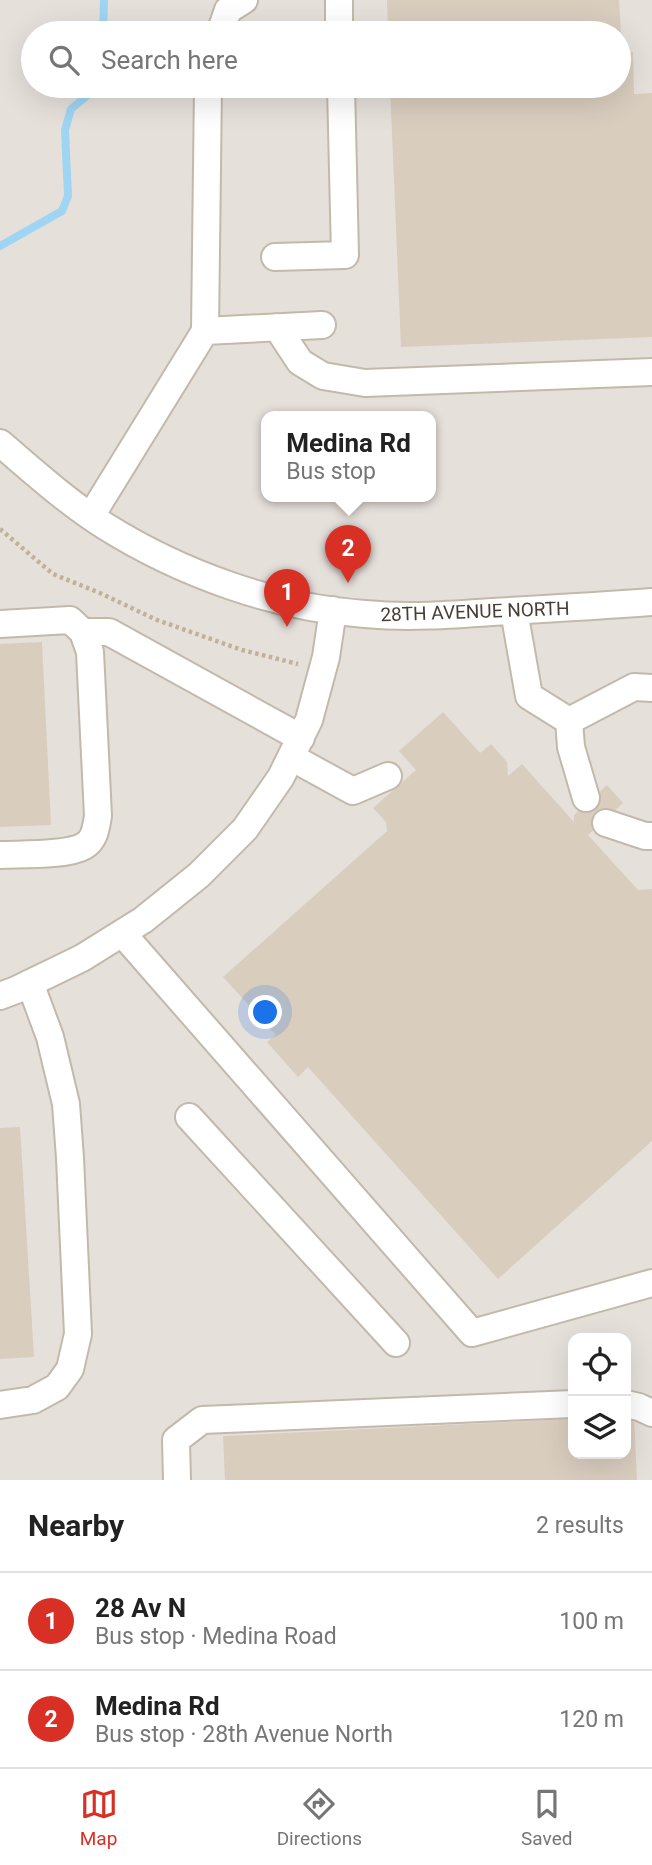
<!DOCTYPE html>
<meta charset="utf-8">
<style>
:root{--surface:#fff;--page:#f6f6f6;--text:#222;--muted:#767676;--line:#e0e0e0;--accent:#d93025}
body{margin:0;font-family:Roboto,sans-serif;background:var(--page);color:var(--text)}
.controls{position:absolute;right:21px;bottom:21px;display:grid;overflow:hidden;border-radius:14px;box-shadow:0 7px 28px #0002}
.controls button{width:63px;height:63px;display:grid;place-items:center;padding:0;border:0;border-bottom:2px solid var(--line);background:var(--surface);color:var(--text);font:35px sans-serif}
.you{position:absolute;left:266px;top:1013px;width:24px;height:24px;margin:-18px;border:5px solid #fff;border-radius:50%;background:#1a73e8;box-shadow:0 0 0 10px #1a73e833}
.badge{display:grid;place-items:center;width:46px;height:46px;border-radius:50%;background:var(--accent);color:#fff;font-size:23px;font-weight:700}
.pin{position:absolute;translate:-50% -58px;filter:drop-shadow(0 2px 4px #0008)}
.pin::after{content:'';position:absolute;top:37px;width:24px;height:21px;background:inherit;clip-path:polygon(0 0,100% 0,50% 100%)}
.popup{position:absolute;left:261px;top:411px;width:175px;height:91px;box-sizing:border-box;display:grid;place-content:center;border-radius:14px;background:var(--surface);filter:drop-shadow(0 2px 5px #0005);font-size:23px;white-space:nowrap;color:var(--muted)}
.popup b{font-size:26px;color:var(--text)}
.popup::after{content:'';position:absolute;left:50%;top:100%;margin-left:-14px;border:14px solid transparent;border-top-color:var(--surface)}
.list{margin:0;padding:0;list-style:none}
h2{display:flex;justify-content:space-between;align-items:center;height:91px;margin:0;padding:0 28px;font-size:30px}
h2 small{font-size:23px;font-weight:400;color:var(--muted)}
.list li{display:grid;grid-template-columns:46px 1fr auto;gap:21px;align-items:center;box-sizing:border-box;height:98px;padding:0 28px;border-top:2px solid var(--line)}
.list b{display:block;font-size:26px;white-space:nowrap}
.list p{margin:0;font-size:23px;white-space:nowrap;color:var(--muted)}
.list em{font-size:23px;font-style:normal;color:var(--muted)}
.icon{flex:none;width:38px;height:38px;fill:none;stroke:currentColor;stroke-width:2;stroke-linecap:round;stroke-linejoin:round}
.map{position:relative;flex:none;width:652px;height:1480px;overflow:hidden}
.search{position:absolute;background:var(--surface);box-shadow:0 7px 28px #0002;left:21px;right:21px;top:21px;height:77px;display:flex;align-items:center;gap:18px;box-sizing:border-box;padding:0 24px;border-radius:38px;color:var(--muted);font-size:26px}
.sheet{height:287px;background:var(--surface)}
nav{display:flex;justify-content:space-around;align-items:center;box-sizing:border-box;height:98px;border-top:2px solid var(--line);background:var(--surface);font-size:19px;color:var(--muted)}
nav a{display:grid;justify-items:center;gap:4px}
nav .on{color:var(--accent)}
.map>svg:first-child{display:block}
.industrial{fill:#e6e0db;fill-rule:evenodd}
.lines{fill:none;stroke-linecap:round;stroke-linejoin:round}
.stream{stroke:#9fd5f3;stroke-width:8}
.building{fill:#d9cdbe}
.minor-casing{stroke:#c3b9ab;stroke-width:30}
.path{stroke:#c2b199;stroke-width:4.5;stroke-dasharray:3.5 3.5;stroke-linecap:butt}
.minor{stroke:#fff;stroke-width:26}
.labels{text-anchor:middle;stroke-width:6;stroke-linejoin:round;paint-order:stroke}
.street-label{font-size:19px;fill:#473f35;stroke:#fff}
</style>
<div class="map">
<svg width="652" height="1480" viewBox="0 0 652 1480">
<rect width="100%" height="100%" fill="#f4efe6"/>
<!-- industrial -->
<path class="industrial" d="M0 0H652V1480H0ZM33 33H619V86H33ZM266 417H430V497H266ZM573 1338H626V1454H573Z"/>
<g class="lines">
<!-- stream -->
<path class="stream" d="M103 33 104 0
M0 246 62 211 68 196 65 130 71 109 99 86"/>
</g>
<!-- building -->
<path class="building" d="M387 0H619L621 33H388Z
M619 42H621V52H633L634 94 652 93V337L401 347 390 86H619Z
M42 642 51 825 0 827V644Z
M443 712 480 753 491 744 507 762 508 776 522 764 574 822V815L607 785 623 803 588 835 638 890 652 889V1141L498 1279 308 1067 298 1077 267 1042 276 1035 223 977 387 831 386 822 373 808 416 770 399 751Z
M20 1127 34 1357 0 1359V1128Z
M626 1416H634L637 1480H225L223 1436 573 1419V1454H626Z"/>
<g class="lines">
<defs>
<path id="minor" d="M339 0V33
M220 33 228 10 244 0
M275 257 345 255 341 86
M277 327 300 362 323 376 365 383 652 372
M205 331 322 325
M0 443C34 472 67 502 105 526 180 573 275 608 365 614 407 618 450 615 492 612 546 609 599 606 652 602
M91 516 205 331 208 86
M514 611 529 696 569 721 634 687 652 688
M0 624 70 620 83 632 90 652 98 816C96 827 95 840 84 846 67 856 21 854 0 855
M83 632H109L301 738
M569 721 571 747 586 798
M291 757 353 791 388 776
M606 823 645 836H652
M122 933 472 1333 652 1283
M0 996 16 990 82 958 143 920 199 875 245 829 281 777 309 720 326 657 333 610
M189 1117 396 1343
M626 1404 639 1407 652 1413
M0 1405 33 1400 57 1387 70 1369 78 1334 70 1158 66 1104 50 1037 30 983
M177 1480 176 1440 202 1420 573 1404"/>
</defs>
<!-- minor casing -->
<use href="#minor" class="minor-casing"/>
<!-- path -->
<path class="path" d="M0 529 53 574 100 593 157 620 242 650 298 664"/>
<!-- minor -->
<use href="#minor" class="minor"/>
</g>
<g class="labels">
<!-- street labels -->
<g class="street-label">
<text transform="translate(475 611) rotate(-2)" y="7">28TH AVENUE NORTH</text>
</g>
</g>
</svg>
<div class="controls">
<button><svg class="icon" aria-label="locate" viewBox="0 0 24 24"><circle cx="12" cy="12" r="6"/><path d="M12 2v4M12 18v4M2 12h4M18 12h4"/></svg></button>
<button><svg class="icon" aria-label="layers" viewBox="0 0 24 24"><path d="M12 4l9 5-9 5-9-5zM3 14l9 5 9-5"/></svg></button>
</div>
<div class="you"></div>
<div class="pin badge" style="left:287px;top:627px">1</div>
<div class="pin badge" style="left:348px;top:583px">2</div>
<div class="popup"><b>Medina Rd</b>Bus stop</div>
<div class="search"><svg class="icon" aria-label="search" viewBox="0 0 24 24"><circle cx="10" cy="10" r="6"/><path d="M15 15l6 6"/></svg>Search here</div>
</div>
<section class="sheet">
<h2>Nearby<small>2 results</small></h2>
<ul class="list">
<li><span class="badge">1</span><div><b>28 Av N</b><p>Bus stop · Medina Road</p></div><em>100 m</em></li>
<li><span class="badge">2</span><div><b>Medina Rd</b><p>Bus stop · 28th Avenue North</p></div><em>120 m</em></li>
</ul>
</section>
<nav>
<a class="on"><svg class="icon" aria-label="map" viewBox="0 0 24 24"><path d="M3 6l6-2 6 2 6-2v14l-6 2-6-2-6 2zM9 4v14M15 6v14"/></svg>Map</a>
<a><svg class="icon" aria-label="directions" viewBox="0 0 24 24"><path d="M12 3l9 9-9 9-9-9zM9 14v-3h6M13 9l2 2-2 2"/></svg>Directions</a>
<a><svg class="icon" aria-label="saved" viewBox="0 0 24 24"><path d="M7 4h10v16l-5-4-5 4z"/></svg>Saved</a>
</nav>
